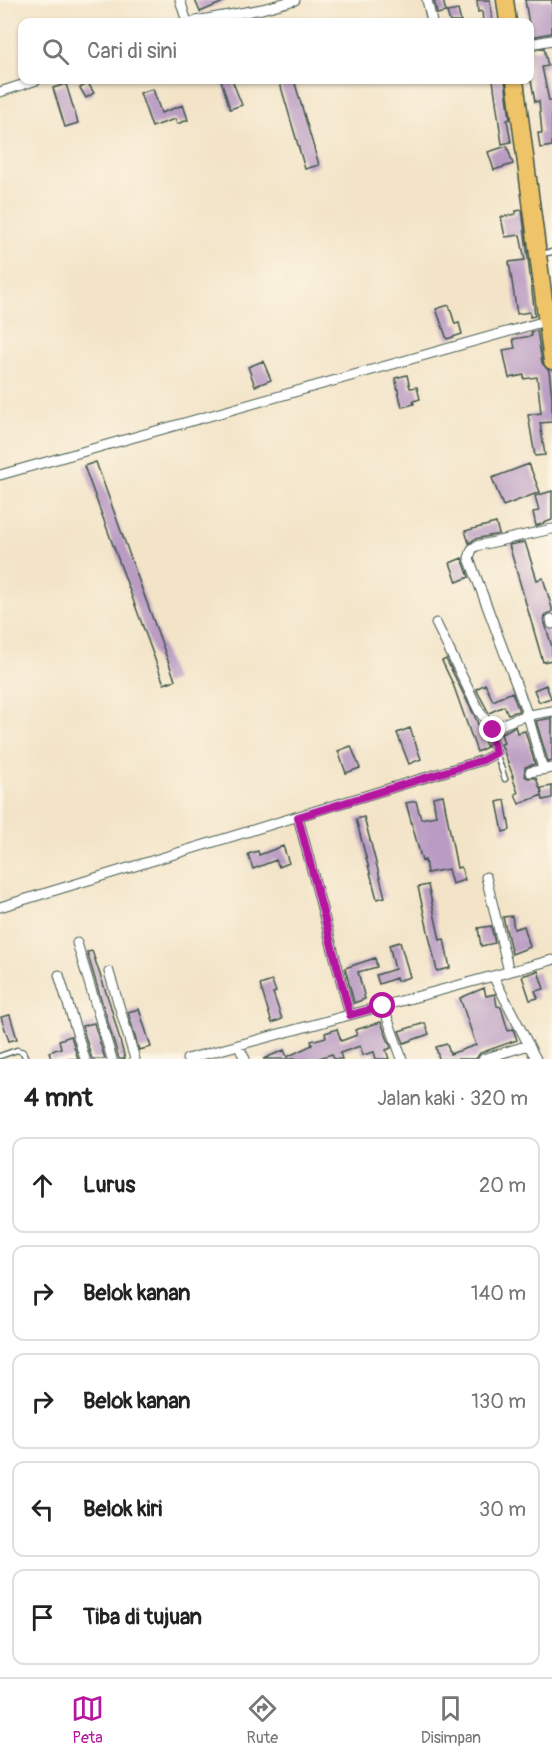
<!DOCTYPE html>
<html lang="id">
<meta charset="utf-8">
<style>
:root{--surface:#fff;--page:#f2f2f2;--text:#222;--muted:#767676;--line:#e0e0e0;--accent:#b5179e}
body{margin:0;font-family:Pangolin,sans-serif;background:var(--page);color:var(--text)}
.stop{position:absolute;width:18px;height:18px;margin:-14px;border:4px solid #b5179e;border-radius:50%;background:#fff}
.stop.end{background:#b5179e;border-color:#fff;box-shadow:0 2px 6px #0008}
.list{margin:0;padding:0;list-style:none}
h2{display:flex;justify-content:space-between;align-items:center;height:78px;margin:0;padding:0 24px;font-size:26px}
h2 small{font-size:20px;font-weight:400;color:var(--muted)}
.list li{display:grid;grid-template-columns:39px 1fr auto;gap:18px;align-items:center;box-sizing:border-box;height:96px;margin:0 12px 12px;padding:0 12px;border:2px solid var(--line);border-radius:12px}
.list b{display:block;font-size:22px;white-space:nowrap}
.list em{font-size:20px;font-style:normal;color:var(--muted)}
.icon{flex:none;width:33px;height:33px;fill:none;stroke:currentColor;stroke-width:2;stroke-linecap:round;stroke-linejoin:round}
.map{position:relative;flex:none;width:552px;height:1059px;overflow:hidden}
.search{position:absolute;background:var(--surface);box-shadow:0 2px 4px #0004;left:18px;right:18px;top:18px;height:66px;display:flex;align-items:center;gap:15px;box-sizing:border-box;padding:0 21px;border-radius:12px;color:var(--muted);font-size:22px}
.sheet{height:618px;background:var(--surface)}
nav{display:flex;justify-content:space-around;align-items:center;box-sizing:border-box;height:84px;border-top:2px solid var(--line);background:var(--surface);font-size:16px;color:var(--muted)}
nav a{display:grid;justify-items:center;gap:3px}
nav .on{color:var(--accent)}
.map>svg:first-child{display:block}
.building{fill:#b99bc3}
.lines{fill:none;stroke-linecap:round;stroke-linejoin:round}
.service-casing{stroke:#3f564a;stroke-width:7}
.minor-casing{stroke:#3f564a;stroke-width:11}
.trunk-casing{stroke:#3f564a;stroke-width:19}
.service{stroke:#fff;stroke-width:4.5}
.minor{stroke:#fff;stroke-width:9}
.trunk{stroke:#efc469;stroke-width:16}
.route{stroke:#b5179e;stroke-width:8}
</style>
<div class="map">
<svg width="552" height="1059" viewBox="0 0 552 1059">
<rect width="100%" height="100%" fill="#fcf5e5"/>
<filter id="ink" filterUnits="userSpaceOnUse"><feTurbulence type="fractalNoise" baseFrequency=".0167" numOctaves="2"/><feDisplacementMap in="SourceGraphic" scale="12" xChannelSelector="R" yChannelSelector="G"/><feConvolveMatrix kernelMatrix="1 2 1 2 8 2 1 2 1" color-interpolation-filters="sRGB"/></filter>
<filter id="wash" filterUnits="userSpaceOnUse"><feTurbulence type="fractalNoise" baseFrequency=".008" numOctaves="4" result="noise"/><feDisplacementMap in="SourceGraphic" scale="24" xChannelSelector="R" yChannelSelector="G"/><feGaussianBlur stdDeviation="1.35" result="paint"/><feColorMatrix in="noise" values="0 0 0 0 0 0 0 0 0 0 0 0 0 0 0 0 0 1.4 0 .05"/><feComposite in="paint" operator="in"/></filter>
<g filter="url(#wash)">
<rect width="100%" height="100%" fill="#f3e4c8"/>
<g id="blocks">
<!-- building -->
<path class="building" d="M195 0H228L200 12Z
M434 0H443L446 12 437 14Z
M477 0H490L492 22H483L482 11 478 12Z
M525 0H552V33L531 37Z
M458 10 461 22H450L447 12Z
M544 48 548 66 542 67 549 101H552V146L540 148 538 133H542L539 101 535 102 531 80 530 81V51Z
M221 80H232L242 105 230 109Z
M279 80H294L319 165 305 169Z
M493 80H505L510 119 507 120 511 142 502 144Z
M88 83 94 93 86 98 80 88Z
M66 84 78 123 65 127 53 88Z
M153 89 161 113 183 105 188 120 177 124 175 119 152 127 140 93Z
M507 146 513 164 494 170 488 152Z
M522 210 535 316 530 317V312L517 314 509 262 525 260 520 235 505 237 501 217 516 214V211Z
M449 305 455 324 459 323 462 334 447 339 436 309Z
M537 331 542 363 549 371 552 397V422L540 423 545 455 535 456 528 415 541 413 537 377 524 379V375L509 378 503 350 515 348 513 339 532 336 531 332Z
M263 361 271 380 255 386 248 367Z
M407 375 410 388 417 387 420 399 413 401 414 404 402 407 395 378Z
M96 462 175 680 164 684 84 466Z
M529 464 540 492 503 506 492 478Z
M552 491V520L536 526 533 512 539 511 535 496Z
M496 523 499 534 475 539 469 543 465 531Z
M525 542 537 580 543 578 552 608V612L546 614 544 620 552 647V660L543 662 509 545Z
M462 558 469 577 457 582 450 563Z
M446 659 476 719 486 745 487 747 477 752 453 684 442 661Z
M485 684 493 701 512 692 519 711 508 714 504 706 489 713 476 689Z
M546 685 551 698 539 702 534 690Z
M552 718V761L548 762 536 721Z
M515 726 517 733 525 731 535 764 525 767V776L528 778H536L542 794 541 788 552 786V798L543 800 542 795 519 804 515 794 518 793 512 776H513L501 744 504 743 501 734Z
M410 728 421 759 409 764 397 733Z
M351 746 360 768 346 773 338 751Z
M443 795 457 868 461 867 465 880 452 884 448 869 427 873 425 860 422 861 406 803 416 801 421 819 436 816 433 797Z
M505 800 510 830 503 832 497 802Z
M364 817 385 897 377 899 356 819Z
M283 846 289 863 279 867 276 860 253 869 248 854 258 851 259 855Z
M428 885 440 940 444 939 450 968 437 971 418 887Z
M512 916 514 929 524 926 530 947 512 954 503 917Z
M491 926 495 943 481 946 478 928Z
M400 942 410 977 397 981 396 978 379 984 376 975 395 969 389 945Z
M92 951 110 1004 125 1059H119L87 952Z
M375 958 377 967 358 972 365 999 354 1003 345 968Z
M538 971 544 989 535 991 538 998 530 1000 522 976Z
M272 981 276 992 273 993 282 1019 272 1023 260 985Z
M484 988 486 996 495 994 497 1006 501 1007 508 1031 513 1029 517 1040 480 1053 476 1059H439L436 1047 447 1044 450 1054 476 1045 460 998Z
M139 1009 151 1047 139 1050 128 1012Z
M10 1015 17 1039 9 1041 1 1017Z
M381 1022 391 1048 386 1050 389 1059H376L374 1052 363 1055 360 1046 340 1053 342 1059H334L332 1054 316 1059H263L284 1050 287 1057 312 1045 311 1041 326 1037 325 1033 337 1029 341 1041 357 1035 355 1030Z
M94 1023 105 1059H92L82 1026Z
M425 1023 429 1034 404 1043 399 1031Z
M71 1036 78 1059H51L49 1052 61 1048 59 1040Z"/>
</g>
</g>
<g filter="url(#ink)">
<use href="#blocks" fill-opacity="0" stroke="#3f564a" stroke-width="1.5"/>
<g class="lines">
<defs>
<path id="service" d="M540 254 552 252
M496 753 505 779
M0 1056 17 1050 23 1052 26 1059"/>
<path id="minor" d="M180 0 187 22
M427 0 432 22
M190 22 262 9 295 0
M530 44 552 40
M0 92 37 80
M0 475 549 320
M551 619 552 624
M436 623 479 711 493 730
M543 769 528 716 469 558 472 549 476 546 552 529
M530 772 552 768
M298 817 350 1015
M486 877 509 972
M0 907 483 760 496 753 490 734C506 718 530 715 552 711
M77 943 112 1059
M109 972 135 1059
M59 975 85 1059
M493 976 536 1059
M383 1006 402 1059
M238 1045 245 1059
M187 1059 552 960
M483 1059 529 1045"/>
<path id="trunk" d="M505 0 508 22
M515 80 552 361"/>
</defs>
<!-- service casing -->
<use href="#service" class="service-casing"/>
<!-- minor casing -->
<use href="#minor" class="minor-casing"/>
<!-- trunk casing -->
<use href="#trunk" class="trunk-casing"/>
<!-- service -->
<use href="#service" class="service"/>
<!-- minor -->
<use href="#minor" class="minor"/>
<!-- trunk -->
<use href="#trunk" class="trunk"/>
</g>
</g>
<g class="lines" filter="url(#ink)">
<!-- route -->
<path class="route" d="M383 1006 350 1015 298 817 483 760 496 753 490 734 493 730"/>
</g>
</svg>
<div class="stop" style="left:383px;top:1006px"></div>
<div class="stop end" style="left:493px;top:730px"></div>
<div class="search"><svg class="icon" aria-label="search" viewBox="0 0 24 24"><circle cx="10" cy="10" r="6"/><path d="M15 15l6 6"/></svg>Cari di sini</div>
</div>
<section class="sheet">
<h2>4 mnt<small>Jalan kaki · 320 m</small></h2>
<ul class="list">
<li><svg class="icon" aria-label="ahead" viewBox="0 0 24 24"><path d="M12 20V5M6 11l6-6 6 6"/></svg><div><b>Lurus</b></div><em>20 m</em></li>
<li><svg class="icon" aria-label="right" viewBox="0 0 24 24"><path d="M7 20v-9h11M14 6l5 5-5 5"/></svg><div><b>Belok kanan</b></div><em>140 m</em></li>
<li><svg class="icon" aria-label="right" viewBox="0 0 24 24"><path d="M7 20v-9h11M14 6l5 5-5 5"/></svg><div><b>Belok kanan</b></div><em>130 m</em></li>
<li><svg class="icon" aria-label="left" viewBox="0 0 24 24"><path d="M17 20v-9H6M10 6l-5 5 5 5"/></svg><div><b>Belok kiri</b></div><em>30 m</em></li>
<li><svg class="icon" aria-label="arrive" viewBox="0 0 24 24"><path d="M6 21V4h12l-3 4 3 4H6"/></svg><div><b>Tiba di tujuan</b></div></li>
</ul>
</section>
<nav>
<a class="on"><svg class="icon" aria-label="map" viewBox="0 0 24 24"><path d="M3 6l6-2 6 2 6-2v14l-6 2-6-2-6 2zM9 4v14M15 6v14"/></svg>Peta</a>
<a><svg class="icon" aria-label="directions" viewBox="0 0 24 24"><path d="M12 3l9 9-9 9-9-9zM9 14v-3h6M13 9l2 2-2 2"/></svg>Rute</a>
<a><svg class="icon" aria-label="saved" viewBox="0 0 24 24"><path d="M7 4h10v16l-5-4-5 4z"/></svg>Disimpan</a>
</nav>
